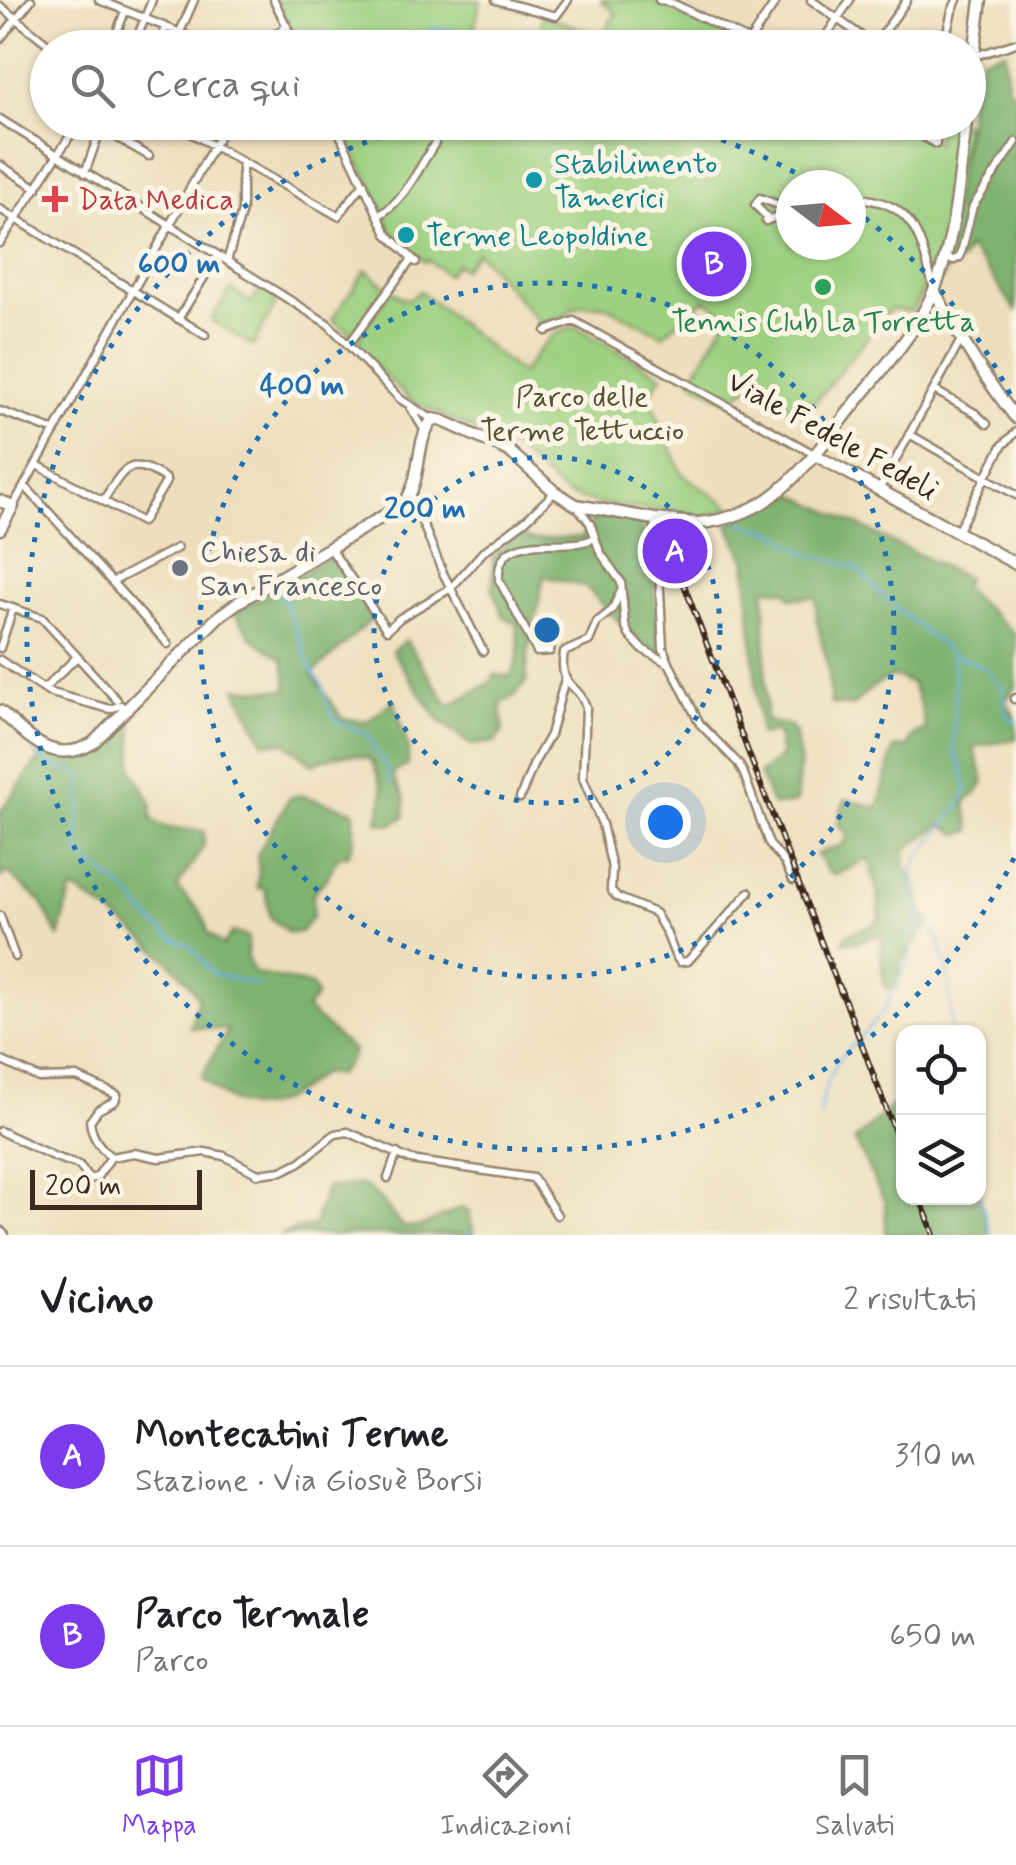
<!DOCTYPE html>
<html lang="it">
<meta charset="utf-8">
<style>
:root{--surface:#fff;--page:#f2f2f2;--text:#202124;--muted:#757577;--line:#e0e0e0;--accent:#7c3aed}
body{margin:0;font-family:Mynerve,sans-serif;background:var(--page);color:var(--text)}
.controls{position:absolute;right:30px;bottom:30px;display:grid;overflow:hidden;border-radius:20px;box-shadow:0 2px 8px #0004}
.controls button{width:90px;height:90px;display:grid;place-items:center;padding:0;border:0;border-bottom:2px solid var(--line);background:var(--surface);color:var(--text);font:50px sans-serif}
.compass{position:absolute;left:776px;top:170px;width:90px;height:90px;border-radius:50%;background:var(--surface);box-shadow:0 2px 8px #0004;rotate:106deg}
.scale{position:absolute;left:30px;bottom:25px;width:172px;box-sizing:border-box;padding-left:10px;border:5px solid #3b2a1e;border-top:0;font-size:28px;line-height:35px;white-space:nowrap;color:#3b2a1e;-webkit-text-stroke:8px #fcf5e5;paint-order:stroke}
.you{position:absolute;left:665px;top:822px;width:35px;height:35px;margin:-25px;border:8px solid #fff;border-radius:50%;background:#1a73e8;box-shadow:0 0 0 15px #1a73e833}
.badge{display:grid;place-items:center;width:65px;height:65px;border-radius:50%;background:var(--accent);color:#fff;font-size:32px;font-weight:700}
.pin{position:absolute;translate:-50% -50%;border:5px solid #fff;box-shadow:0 2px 10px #0006}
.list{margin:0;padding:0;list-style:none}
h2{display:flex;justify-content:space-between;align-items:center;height:130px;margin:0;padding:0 40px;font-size:42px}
h2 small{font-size:32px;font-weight:400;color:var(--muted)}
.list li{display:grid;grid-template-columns:65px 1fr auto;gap:30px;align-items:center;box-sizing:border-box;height:180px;padding:0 40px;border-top:2px solid var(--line)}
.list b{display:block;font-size:38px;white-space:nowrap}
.list p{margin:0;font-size:32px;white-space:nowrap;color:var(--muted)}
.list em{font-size:32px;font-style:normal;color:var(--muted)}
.icon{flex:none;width:55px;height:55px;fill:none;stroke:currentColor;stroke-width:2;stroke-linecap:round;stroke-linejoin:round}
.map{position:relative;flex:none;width:1016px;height:1235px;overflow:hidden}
.search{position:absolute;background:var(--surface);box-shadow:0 2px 8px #0004;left:30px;right:30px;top:30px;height:110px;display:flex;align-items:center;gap:25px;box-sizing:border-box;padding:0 35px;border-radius:55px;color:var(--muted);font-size:38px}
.sheet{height:490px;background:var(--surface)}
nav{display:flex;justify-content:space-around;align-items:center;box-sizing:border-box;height:140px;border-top:2px solid var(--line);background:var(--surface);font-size:28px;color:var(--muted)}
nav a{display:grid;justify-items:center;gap:5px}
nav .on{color:var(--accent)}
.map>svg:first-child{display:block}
.green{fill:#9dd081;stroke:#6c7d50;stroke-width:2.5;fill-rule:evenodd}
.forest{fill:#7eb26f;stroke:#5c6e46;stroke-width:2.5}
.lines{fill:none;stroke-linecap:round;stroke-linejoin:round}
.stream{stroke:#6aafe0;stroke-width:2.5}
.minor-casing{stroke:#94846e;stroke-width:11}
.secondary-casing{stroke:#94846e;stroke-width:15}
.minor{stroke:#fff;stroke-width:6}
.secondary{stroke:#fff;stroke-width:10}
.rail-casing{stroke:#3b2a1e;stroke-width:6}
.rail{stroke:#fcf5e5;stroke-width:2.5;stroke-dasharray:8;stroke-linecap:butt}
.ring{fill:none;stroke:#1f6fb2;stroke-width:5;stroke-dasharray:5 10}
.culture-dot{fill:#0f9aa8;stroke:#fcf5e5;stroke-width:4}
.health-dot{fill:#e0444e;stroke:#fcf5e5;stroke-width:4}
.leisure-dot{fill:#2e9e5b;stroke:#fcf5e5;stroke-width:4}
.worship-dot{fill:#6b7280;stroke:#fcf5e5;stroke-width:4}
.labels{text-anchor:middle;stroke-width:10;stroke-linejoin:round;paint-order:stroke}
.culture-label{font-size:30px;fill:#0d838f;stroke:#fcf5e5;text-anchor:start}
.health-label{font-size:30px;fill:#be3a42;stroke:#fcf5e5;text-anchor:start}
.leisure-label{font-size:30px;fill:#27864d;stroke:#fcf5e5}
.park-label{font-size:30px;fill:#545437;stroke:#fcf5e5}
.street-label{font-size:30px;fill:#3b2a1e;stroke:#fcf5e5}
.worship-label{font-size:30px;fill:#5b616d;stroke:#fcf5e5;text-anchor:start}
.centre{fill:#1f6fb2;stroke:#fcf5e5;stroke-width:5}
.ring-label{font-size:30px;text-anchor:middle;font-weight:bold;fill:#1f6fb2;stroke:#fcf5e5;stroke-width:10;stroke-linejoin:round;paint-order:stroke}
</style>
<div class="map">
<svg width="1016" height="1235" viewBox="0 0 1016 1235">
<rect width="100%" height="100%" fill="#fcf5e5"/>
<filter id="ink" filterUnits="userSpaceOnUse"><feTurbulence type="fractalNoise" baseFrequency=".01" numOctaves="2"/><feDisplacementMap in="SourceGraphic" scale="20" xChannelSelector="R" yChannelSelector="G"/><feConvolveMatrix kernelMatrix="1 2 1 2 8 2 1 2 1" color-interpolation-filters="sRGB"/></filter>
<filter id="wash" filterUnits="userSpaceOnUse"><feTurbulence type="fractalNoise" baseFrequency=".0048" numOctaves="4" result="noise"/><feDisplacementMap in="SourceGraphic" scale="40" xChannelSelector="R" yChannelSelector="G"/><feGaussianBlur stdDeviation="2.25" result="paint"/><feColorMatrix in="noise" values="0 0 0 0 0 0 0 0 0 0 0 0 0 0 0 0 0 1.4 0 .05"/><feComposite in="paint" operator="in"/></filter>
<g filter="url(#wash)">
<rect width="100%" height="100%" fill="#eddfbd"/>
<!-- green -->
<path class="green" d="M276 0H481L469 48 301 47Z
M601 0H651L673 6 757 48H522L537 42 543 15 602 36 616 13Z
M896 122 936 144 937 123H965L954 205 937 272 927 283 912 312 890 309 816 401 791 407 751 385 728 401 691 380 728 316 705 299 663 335 604 305H583L572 308 565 317 541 324 477 252 463 269 456 264 447 275 428 260 425 262 391 233 384 211 339 123ZM791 185H851V245H791Z
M366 270 388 288 352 334 332 319Z
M231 289 252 303 261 289 278 300 253 346 211 320Z
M391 290 402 298 410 299 420 291 521 374C536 356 550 328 576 327L662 375 649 396 682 474 732 508 704 516 598 504 565 494 513 448 411 401 359 351C358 328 378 308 391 290Z"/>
<!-- forest -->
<path class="forest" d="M1005 51 1007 85 1016 96V311L988 271 968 248 962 260 947 270 939 282 968 122 969 103 981 58Z
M790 492 966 578 963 588 1016 635V687L1005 701 1016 718V739L974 747 984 782 978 792 965 802 971 831 959 834 941 825 905 850 906 868 914 879 922 912 930 923C917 936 912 951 900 963V976L896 988H885C880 970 883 953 881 934L857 942H843L847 934 873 925 880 919 878 895 869 859 836 875 827 871 817 854 842 845 848 834 838 825 842 808 846 799 878 808 894 748 907 747 914 734 926 731 920 704 912 684 895 676C877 681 866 692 853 706L831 704 827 662 817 622 816 597 791 598 787 591 765 588 766 721 787 725 794 731 800 760 796 803 773 806 759 774 781 757 777 731 760 735 746 561 728 524Z
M599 513 639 521 653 556 656 612 663 655 639 643 586 587 544 576 528 654 526 681 515 696 501 704 503 731 496 742 471 745 439 721 392 651 406 640 449 706 491 682 494 675 509 676C521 663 520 641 516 624L503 616 493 590V557L510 541 522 536 534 540 581 537Z
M332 555 373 618 312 674 343 719 368 721 394 700 408 748V765L392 774 405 799 404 817 391 825 377 822C387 794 383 786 371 760 352 750 331 757 312 764L286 743 264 742 236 688 259 690 288 689 283 659 254 640 235 613Z
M132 721 133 769 151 803 152 820C174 834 181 827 204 831V846L177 887C189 903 207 911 207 932L223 946 233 932 248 937 247 957 254 973 311 985 317 996 306 1009 353 1051 350 1060 338 1075 322 1073C273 1111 249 1124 201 1077L228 1030 190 1027 198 998C180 962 108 909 72 889L59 937 41 902 7 872 0 878V812L44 752C95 760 96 754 132 721Z
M300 795 354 811V840L348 855 338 857 326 879 313 893V915L301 932 289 933 270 917 265 889 257 888 259 869 257 855 289 798Z
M903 1095 904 1198H978L979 1184 981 1204 990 1235H886L885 1203 855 1140Z
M360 1184C379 1193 389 1212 403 1227H420L461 1208 469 1212 474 1235H280L314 1225 326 1188Z"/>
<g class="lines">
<!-- stream -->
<path class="stream" d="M427 31 436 27 456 30
M467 34 502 44 531 40
M378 48 410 35
M741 523 775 532 805 553 855 567 892 605 952 654 986 668 1004 690 1006 716 1016 722
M278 591 286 604 311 669 322 684 331 714 339 722 369 736 375 752 385 762 390 782
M952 654 955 678 954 753 961 765 967 788 962 802 916 861 912 881 916 905 937 937 948 968 952 1032
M35 754 49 764 83 776 78 847 80 855 132 896 141 910 158 927 172 938 191 946 213 974 259 985
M860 1038 884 1010 909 958 920 915
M820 1116C822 1087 834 1058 857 1041
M978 1190 991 1235
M468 1235 470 1231"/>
</g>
</g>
<g filter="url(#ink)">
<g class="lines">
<defs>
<path id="minor" d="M99 0 218 48
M274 0 297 48
M496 0 556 16 568 0
M659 0 674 4 764 48
M811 0 878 48
M0 6 53 48
M180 32 194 0
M0 39 31 0
M750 40 777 0
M875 45 907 0
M111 48 125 11
M133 48 152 0
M158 48 166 27
M267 48 273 36 287 26
M818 48 850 0
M943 48 952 11 957 0
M48 50 38 87 48 92
M975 56 1016 43
M0 119 328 324 400 399 432 419
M90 122 149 156
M171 122 338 216 364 183
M334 122 387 234 416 262
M898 122 936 144V122
M0 165 37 188
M85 173 103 122
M851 196C864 199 879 200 890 206 921 221 925 259 934 289
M0 209 205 335
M379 215C404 202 420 166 435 143
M769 219 755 205 760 198 776 204 791 206
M766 221 791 210
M0 243 79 122
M945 259 954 260 960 257 973 206 1016 142
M227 261 242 211V164
M178 319 218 255
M546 331 574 321 814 454
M349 344 412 259
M934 390 975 413 987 424
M410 407 425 431
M0 411 55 431
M909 434 1016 495
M37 465 142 522 166 482V479C128 454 124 469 103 501
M25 486 168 644
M879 490 961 340
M411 495 443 573 483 651
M576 505 590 523 600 552 621 582 625 625 629 635 642 649 668 663
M13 506 227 122
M654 520 658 554 663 648 669 663 700 724 738 763 744 774 769 844 785 863 793 880
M957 532 1002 446 1016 432
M330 548 387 630 400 618 451 588 483 552 526 520 555 492
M112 582 177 548
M621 591 612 610 597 622 589 641 564 652C558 690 578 681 586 707L583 778 602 824 612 868 611 890 617 897 655 913 666 932 675 955 680 962 688 961 749 892
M0 604 42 618 117 700
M554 627 550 651 537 652 499 580C495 525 568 554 594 538
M0 648 13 608
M0 660 48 692 110 709 121 705 126 710
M44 689 77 657
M1014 699 1016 698
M520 798 534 763 550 735 565 679
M0 916 15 957
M0 1060 39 1078 77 1077 117 1095 115 1101 98 1110 90 1121C92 1138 99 1146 111 1157
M0 1131 55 1157 79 1165 90 1179 97 1177 111 1157 134 1153 159 1158 205 1152 224 1156 258 1174 282 1171 300 1162 335 1134 348 1132 411 1160 533 1178 557 1215
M388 1178 397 1153
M0 1230 5 1235"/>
<path id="secondary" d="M968 103 981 0
M934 290C958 335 984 378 1016 418
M815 455 1016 564
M0 501 13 506 0 529
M0 711C28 736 53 767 93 743L218 617 237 603 402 505C424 482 413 443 433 419L443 421 509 451 555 492 576 505 654 519 698 523C724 521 749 512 770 498 805 472 830 435 857 401 885 366 918 330 935 288 956 235 959 178 966 122"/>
</defs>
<!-- minor casing -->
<use href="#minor" class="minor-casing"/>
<!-- secondary casing -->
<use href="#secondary" class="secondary-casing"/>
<!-- minor -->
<use href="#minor" class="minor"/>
<!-- secondary -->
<use href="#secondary" class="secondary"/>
<defs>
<path id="rail" d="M671 551 842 996
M839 985 904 1155
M920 1198 934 1235"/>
</defs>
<!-- rail casing -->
<use href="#rail" class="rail-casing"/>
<!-- rail -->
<use href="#rail" class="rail"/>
</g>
</g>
<!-- distance rings -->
<g class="ring">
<circle cx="547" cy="630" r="173"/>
<circle cx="547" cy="630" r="347"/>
<path d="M1014 858A520 520 0 1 1 430 123M664 123A520 520 0 0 1 815 184M853 209A520 520 0 0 1 1014 402"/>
</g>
<!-- markers -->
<g class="culture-dot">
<circle cx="534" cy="180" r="10"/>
<circle cx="406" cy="235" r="10"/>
</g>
<path class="health-dot" d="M50 184h10v10h10v10h-10v10h-10v-10h-10v-10h10z"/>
<circle class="leisure-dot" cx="823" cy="287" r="10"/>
<circle class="worship-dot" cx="180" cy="568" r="10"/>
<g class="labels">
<!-- culture labels -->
<g class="culture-label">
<text x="554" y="173">Stabilimento<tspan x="554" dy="34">Tamerici</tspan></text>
<text x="426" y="245">Terme Leopoldine</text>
</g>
<!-- health labels -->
<g class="health-label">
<text x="78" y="209">Data Medica</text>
</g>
<!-- leisure labels -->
<g class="leisure-label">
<text x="823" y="331">Tennis Club La Torretta</text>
</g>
<!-- park labels -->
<g class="park-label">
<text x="582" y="406">Parco delle<tspan x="582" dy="34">Terme Tettuccio</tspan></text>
</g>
<!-- street labels -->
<g class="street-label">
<text transform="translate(833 435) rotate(29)" y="10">Viale Fedele Fedeli</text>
</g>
<!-- worship labels -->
<g class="worship-label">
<text x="200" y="561">Chiesa di<tspan x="200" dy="34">San Francesco</tspan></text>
</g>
</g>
<circle cx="547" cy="630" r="15" class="centre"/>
<g class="ring-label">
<text x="179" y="273">600 m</text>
<text x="302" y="395">400 m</text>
<text x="425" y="518">200 m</text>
</g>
</svg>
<div class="controls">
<button><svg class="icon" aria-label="locate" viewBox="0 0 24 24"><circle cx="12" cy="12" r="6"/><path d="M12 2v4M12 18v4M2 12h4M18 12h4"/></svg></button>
<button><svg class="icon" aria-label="layers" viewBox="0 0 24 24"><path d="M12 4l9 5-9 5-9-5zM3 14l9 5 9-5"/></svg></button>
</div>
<svg class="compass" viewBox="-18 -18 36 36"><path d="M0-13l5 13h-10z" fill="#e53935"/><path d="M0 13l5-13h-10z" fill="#757577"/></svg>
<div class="scale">200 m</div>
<div class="you"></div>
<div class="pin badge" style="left:675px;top:551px">A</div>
<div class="pin badge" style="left:714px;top:264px">B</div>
<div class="search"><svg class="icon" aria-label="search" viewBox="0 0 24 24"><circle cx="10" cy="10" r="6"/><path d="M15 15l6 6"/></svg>Cerca qui</div>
</div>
<section class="sheet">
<h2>Vicino<small>2 risultati</small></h2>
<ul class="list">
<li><span class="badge">A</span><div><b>Montecatini Terme</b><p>Stazione · Via Giosuè Borsi</p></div><em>310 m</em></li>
<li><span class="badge">B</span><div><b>Parco Termale</b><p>Parco</p></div><em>650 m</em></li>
</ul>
</section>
<nav>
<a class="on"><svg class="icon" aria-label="map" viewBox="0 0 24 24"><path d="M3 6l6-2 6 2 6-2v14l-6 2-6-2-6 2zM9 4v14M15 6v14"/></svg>Mappa</a>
<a><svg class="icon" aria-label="directions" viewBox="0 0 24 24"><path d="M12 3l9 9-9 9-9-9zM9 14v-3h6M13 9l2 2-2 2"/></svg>Indicazioni</a>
<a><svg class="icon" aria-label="saved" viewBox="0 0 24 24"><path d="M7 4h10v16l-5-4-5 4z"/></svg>Salvati</a>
</nav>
